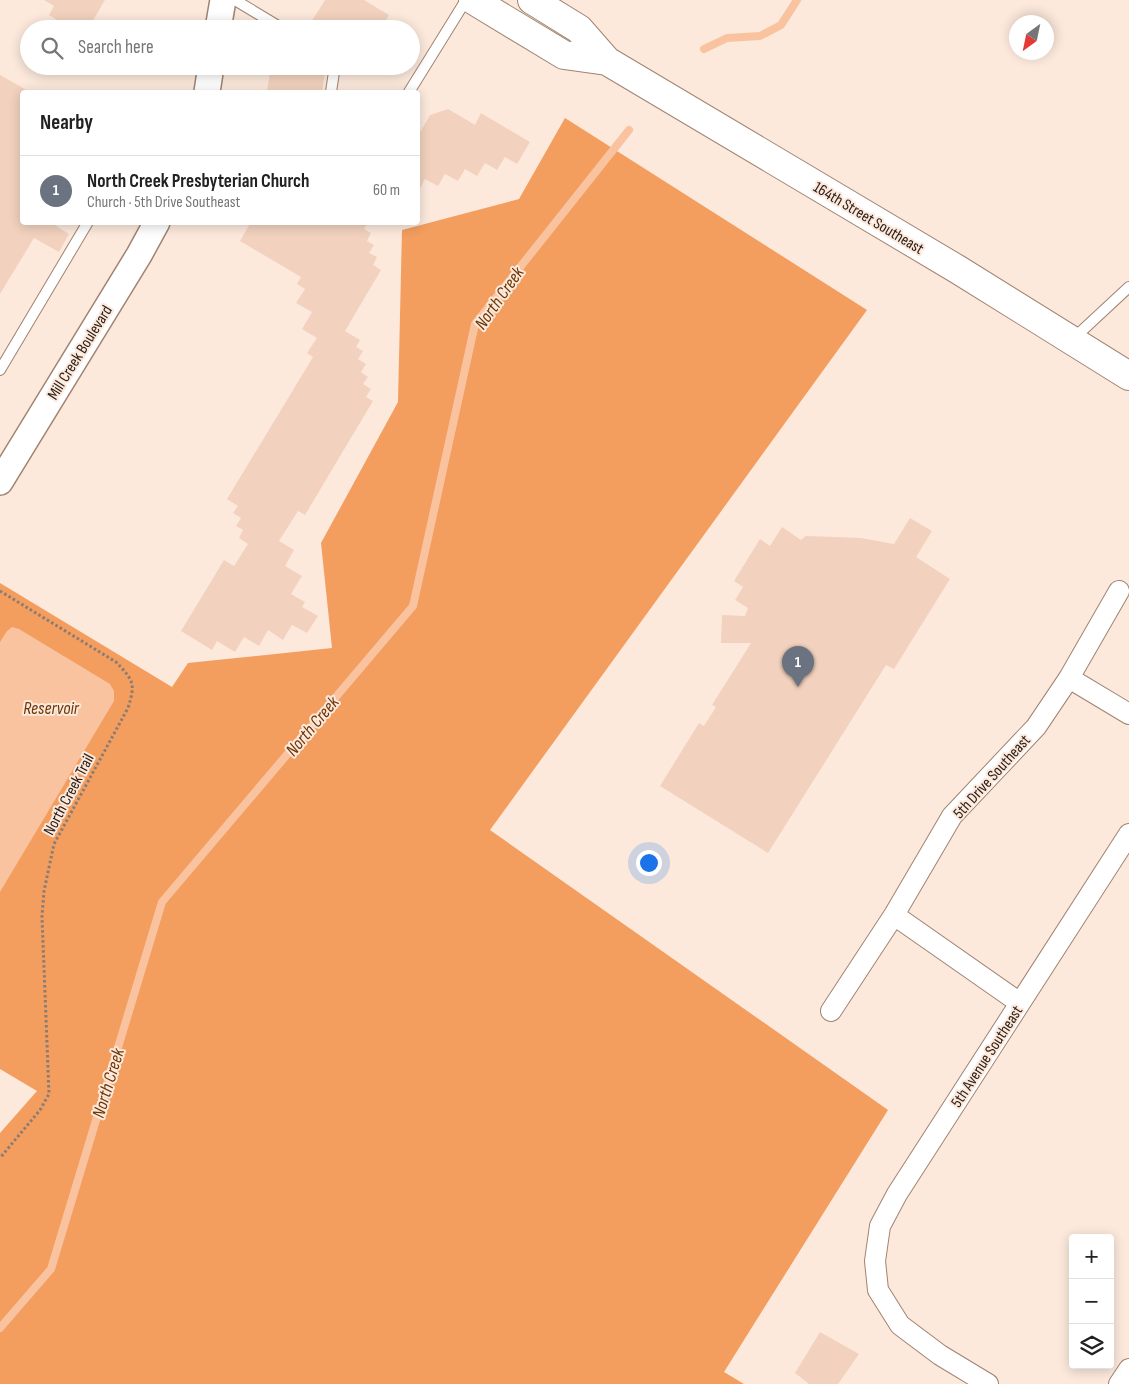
<!DOCTYPE html>
<meta charset="utf-8">
<style>
:root{--surface:#fff;--page:#f2f2f2;--text:#222;--muted:#767676;--line:#e0e0e0;--accent:#b45309}
body{margin:0;font-family:"Sofia Sans Condensed",sans-serif;background:var(--page);color:var(--text)}
.controls{position:absolute;right:15px;bottom:15px;display:grid;overflow:hidden;border-radius:5px;box-shadow:0 2px 12px #0003}
.controls button{width:45px;height:45px;display:grid;place-items:center;padding:0;border:0;border-bottom:1px solid var(--line);background:var(--surface);color:var(--text);font:25px sans-serif}
.compass{position:absolute;left:1009px;top:15px;width:45px;height:45px;border-radius:50%;background:var(--surface);box-shadow:0 2px 12px #0003;rotate:213deg}
.you{position:absolute;left:648px;top:862px;width:18px;height:18px;margin:-12px;border:4px solid #fff;border-radius:50%;background:#1a73e8;box-shadow:0 0 0 8px #1a73e833}
.badge{display:grid;place-items:center;width:32px;height:32px;border-radius:50%;background:var(--accent);color:#fff;font-size:16px;font-weight:700}
.pin{position:absolute;translate:-50% -41px;filter:drop-shadow(0 1px 2px #0008)}
.pin::after{content:'';position:absolute;top:26px;width:18px;height:15px;background:inherit;clip-path:polygon(0 0,100% 0,50% 100%)}
.list{margin:0;padding:0;list-style:none}
h2{display:flex;justify-content:space-between;align-items:center;height:65px;margin:0;padding:0 20px;font-size:21px}
h2 small{font-size:16px;font-weight:400;color:var(--muted)}
.list li{display:grid;grid-template-columns:32px 1fr auto;gap:15px;align-items:center;box-sizing:border-box;height:70px;padding:0 20px;border-top:1px solid var(--line)}
.list b{display:block;font-size:19px;white-space:nowrap}
.list p{margin:0;font-size:16px;white-space:nowrap;color:var(--muted)}
.list em{font-size:16px;font-style:normal;color:var(--muted)}
.icon{flex:none;width:28px;height:28px;fill:none;stroke:currentColor;stroke-width:2;stroke-linecap:round;stroke-linejoin:round}
.map{position:relative;flex:none;width:1129px;height:1384px;overflow:hidden}
.search{position:absolute;background:var(--surface);box-shadow:0 2px 12px #0003;left:20px;top:20px;width:400px;height:55px;display:flex;align-items:center;gap:12px;box-sizing:border-box;padding:0 18px;border-radius:28px;color:var(--muted);font-size:19px}
.panel{position:absolute;background:var(--surface);box-shadow:0 2px 12px #0003;left:20px;top:90px;width:400px;height:135px;border-radius:5px}
.map>svg:first-child{display:block}
.forest{fill:#f39d5f}
.water{fill:#f9c3a0}
.lines{fill:none;stroke-linecap:round;stroke-linejoin:round}
.stream{stroke:#f9c3a0;stroke-width:8}
.building{fill:#f2d2be}
.service-casing{stroke:#a08370;stroke-width:12}
.minor-casing{stroke:#a08370;stroke-width:22}
.tertiary-casing{stroke:#a08370;stroke-width:28}
.secondary-casing{stroke:#a08370;stroke-width:30}
.path{stroke:#8b7c72;stroke-width:3;stroke-dasharray:2.5 2.5;stroke-linecap:butt}
.service{stroke:#fff;stroke-width:10}
.minor{stroke:#fff;stroke-width:20}
.tertiary{stroke:#fff;stroke-width:25}
.secondary{stroke:#fff;stroke-width:28}
.labels{text-anchor:middle;stroke-width:4;stroke-linejoin:round;paint-order:stroke}
.street-label{font-size:16px;fill:#2c2019;stroke:#fce9dc}
.water-label{font-size:18px;font-style:italic;fill:#6d3604;stroke:#fce9dc}
</style>
<div class="map">
<svg width="1129" height="1384" viewBox="0 0 1129 1384">
<rect width="100%" height="100%" fill="#fce9dc"/>
<!-- forest -->
<path class="forest" d="M565 118 867 310 490 830 888 1110 724 1372 744 1384H0V1133L37 1091 0 1069V583L172 687 188 663 332 648 321 543 398 402 402 230 519 199Z"/>
<!-- water -->
<path class="water" d="M12 627 19 629 110 684 114 691V701L0 892V642L7 631Z"/>
<g class="lines">
<!-- stream -->
<path class="stream" d="M704 49 727 38 760 36 781 25 797 0
M0 1328 51 1269 162 902 413 606 475 324 629 130"/>
</g>
<!-- building -->
<path class="building" d="M44 0H105L88 29H72L49 15 54 6Z
M325 0H364L389 15 381 29H318L310 24Z
M271 66H290L325 72 322 92H267Z
M0 75 30 92H22V222H50L69 234 59 252 34 238 0 294Z
M448 109 475 125 481 113 530 142 517 164 505 157 497 170 485 163 477 176 465 169 458 181 445 174 438 186 425 179 418 192V136L430 115Z
M251 222H368L364 229 371 233 367 241 374 245 369 253 377 257 373 265 381 270 345 331 360 340 356 347 363 351 358 359 366 364 361 372 368 377 363 384 371 389 366 397 373 401 305 515 298 511 279 541 294 550 285 566 302 576 291 594 305 602 302 607 318 616 307 633 292 625 283 640 268 630 259 646 244 637 235 652 217 641 212 650 181 631 224 560 234 566 248 544 239 538 243 530 236 526 241 518 233 513 238 506 227 499 313 357 307 353 317 338 302 329 312 312 296 303 305 289 297 284 301 277 240 241Z
M910 518 932 531 916 557 950 579 894 669 886 665 768 853 660 786 699 723 704 726 716 707 712 705 751 643H721L722 615 745 616 748 608 735 600 743 587 734 581 760 539 770 546 782 527 801 540 806 536 861 538 894 544Z
M820 1332 859 1354 838 1384H809L795 1373Z"/>
<g class="lines">
<defs>
<path id="service" d="M235 0 283 29
M331 92 334 72 331 66
M409 92 466 0
M1073 339 1129 287
M0 370 88 222"/>
<path id="minor" d="M1069 678 1129 714
M894 915 1020 1003
M831 1011 894 915 952 816 1036 727 1069 678 1119 591
M988 1384 940 1355 900 1325 878 1290 875 1261 880 1226 897 1194 1129 834
M1119 1384 1129 1369"/>
<path id="tertiary" d="M218 29 223 0
M207 92 211 66
M0 482 139 255 157 222"/>
<path id="secondary" d="M473 0 564 55 607 61
M532 0 579 29 607 61 957 269 1129 376"/>
</defs>
<!-- service casing -->
<use href="#service" class="service-casing"/>
<!-- minor casing -->
<use href="#minor" class="minor-casing"/>
<!-- tertiary casing -->
<use href="#tertiary" class="tertiary-casing"/>
<!-- secondary casing -->
<use href="#secondary" class="secondary-casing"/>
<!-- path -->
<path class="path" d="M0 591 116 662C133 680 136 683 128 708L54 844 44 891 42 917 49 1094 40 1110 0 1158"/>
<!-- service -->
<use href="#service" class="service"/>
<!-- minor -->
<use href="#minor" class="minor"/>
<!-- tertiary -->
<use href="#tertiary" class="tertiary"/>
<!-- secondary -->
<use href="#secondary" class="secondary"/>
</g>
<g class="labels">
<!-- street labels -->
<g class="street-label">
<text transform="translate(869 217) rotate(31)" y="6">164th Street Southeast</text>
<text transform="translate(79 352) rotate(-58)" y="6">Mill Creek Boulevard</text>
<text transform="translate(991 776) rotate(-48)" y="6">5th Drive Southeast</text>
<text transform="translate(68 794) rotate(-62)" y="6">North Creek Trail</text>
<text transform="translate(986 1056) rotate(-57)" y="6">5th Avenue Southeast</text>
</g>
<!-- water labels -->
<g class="water-label">
<text transform="translate(499 298) rotate(-55)" y="6">North Creek</text>
<text x="51" y="714">Reservoir</text>
<text transform="translate(312 726) rotate(-50)" y="6">North Creek</text>
<text transform="translate(108 1083) rotate(-73)" y="6">North Creek</text>
</g>
</g>
</svg>
<div class="controls">
<button>+</button>
<button>−</button>
<button><svg class="icon" aria-label="layers" viewBox="0 0 24 24"><path d="M12 4l9 5-9 5-9-5zM3 14l9 5 9-5"/></svg></button>
</div>
<svg class="compass" viewBox="-18 -18 36 36"><path d="M0-13l5 13h-10z" fill="#e53935"/><path d="M0 13l5-13h-10z" fill="#767676"/></svg>
<div class="you"></div>
<div class="pin badge" style="left:798px;top:687px;background:#6b7280">1</div>
<div class="search"><svg class="icon" aria-label="search" viewBox="0 0 24 24"><circle cx="10" cy="10" r="6"/><path d="M15 15l6 6"/></svg>Search here</div>
<section class="panel">
<h2>Nearby<small></small></h2>
<ul class="list">
<li><span class="badge" style="background:#6b7280">1</span><div><b>North Creek Presbyterian Church</b><p>Church · 5th Drive Southeast</p></div><em>60 m</em></li>
</ul>
</section>
</div>
